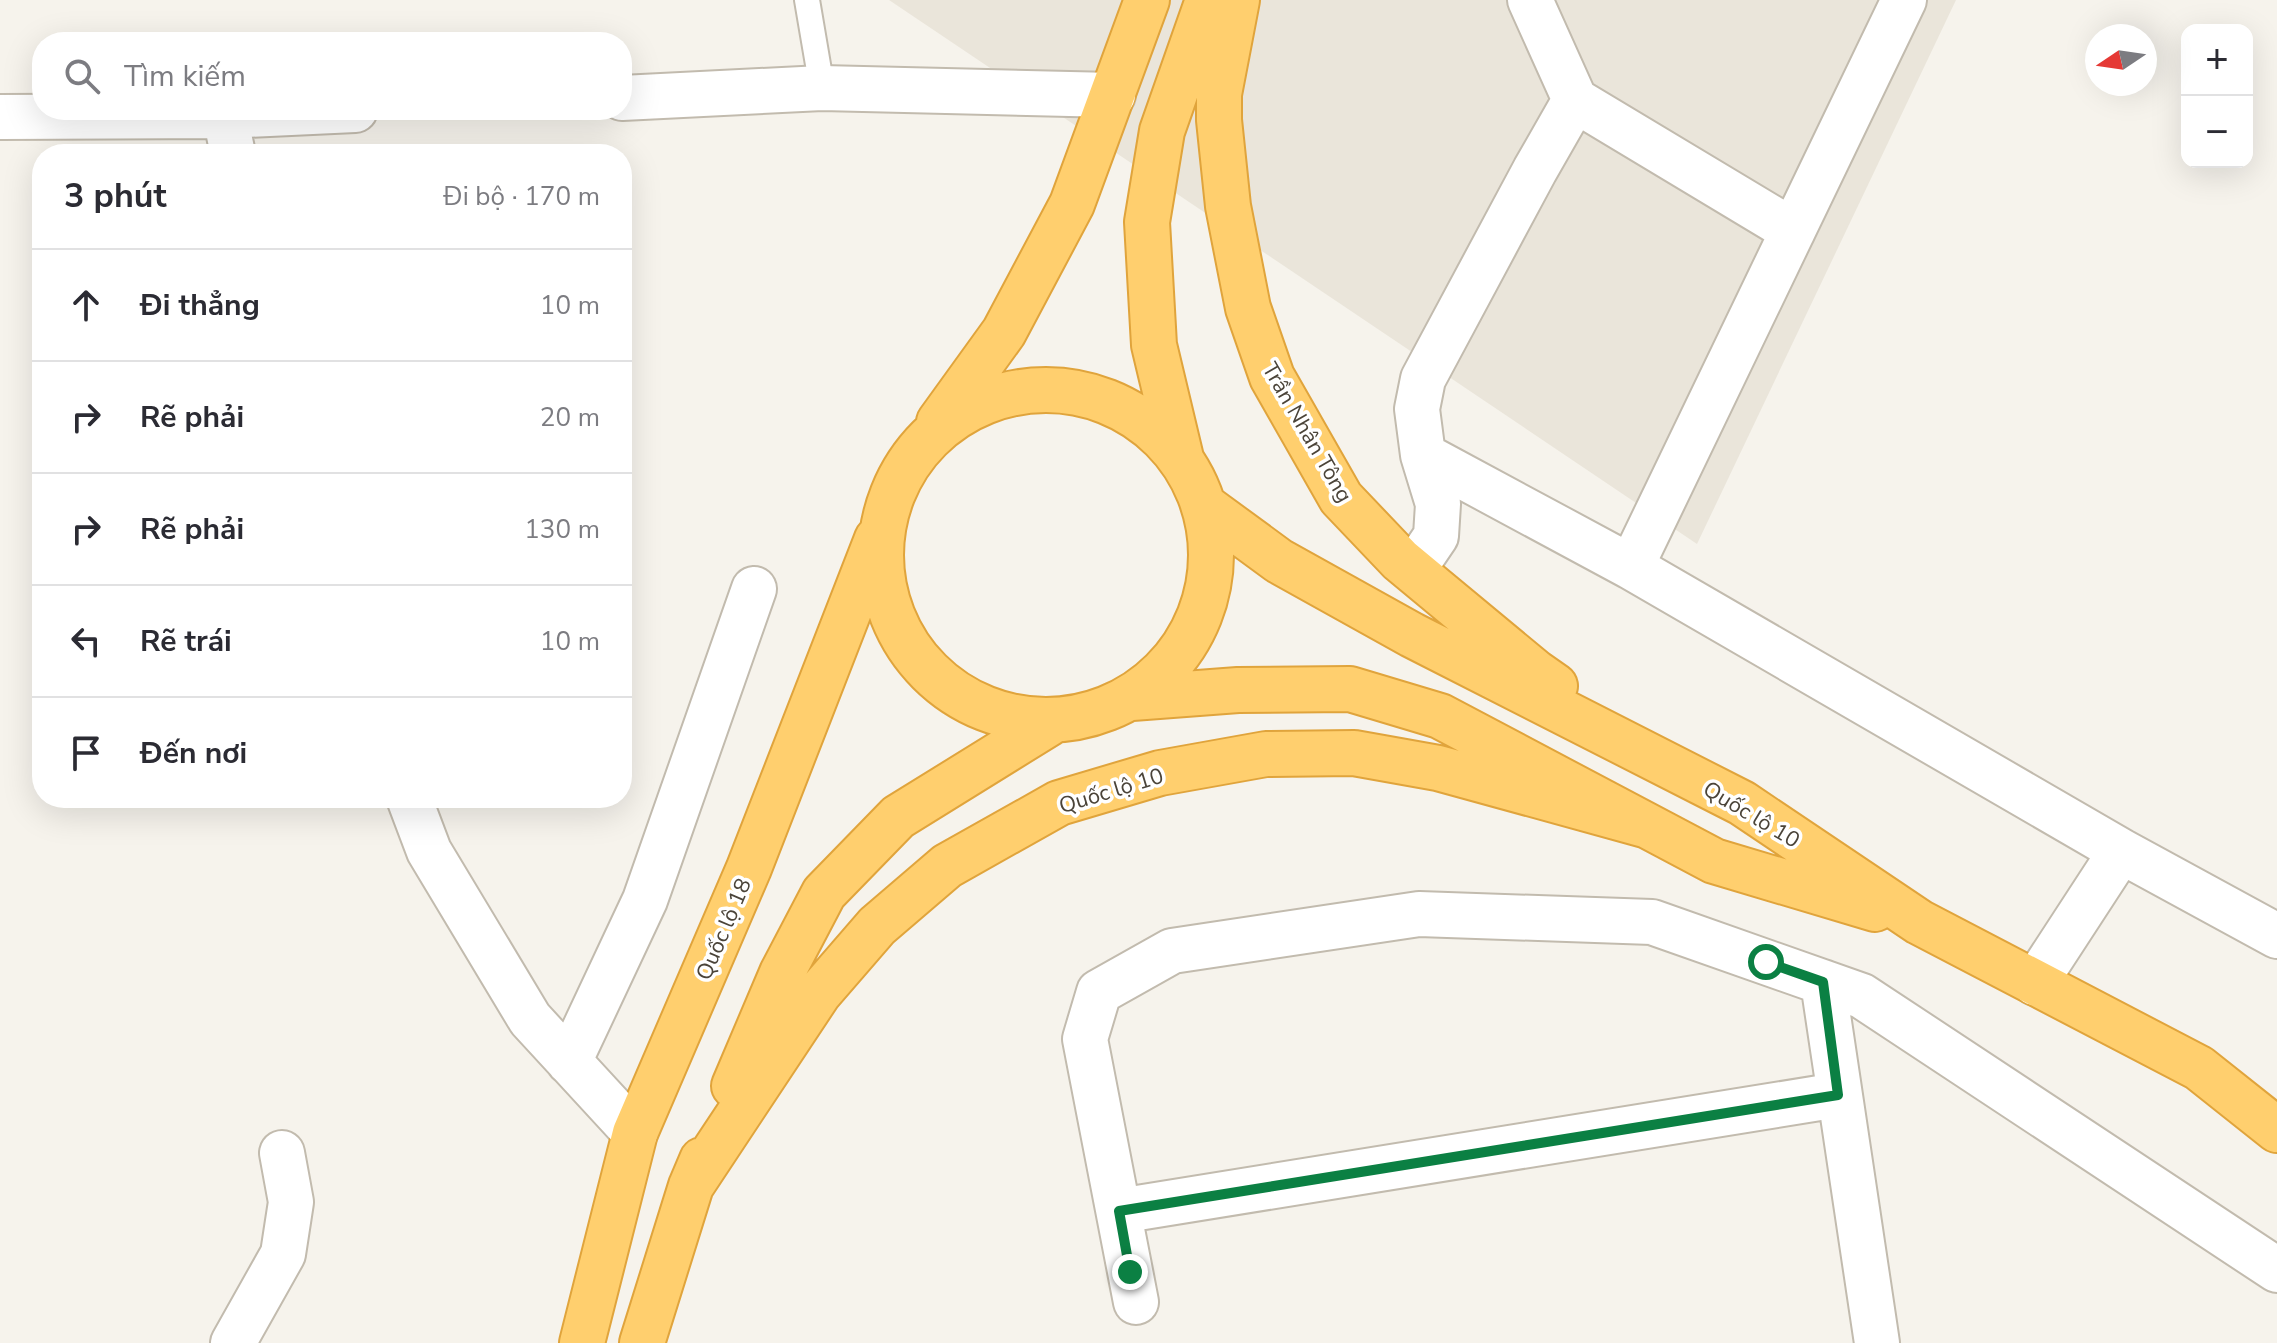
<!DOCTYPE html>
<html lang="vi">
<meta charset="utf-8">
<style>
:root{--surface:#fff;--page:#f7f7f7;--text:#2b2b33;--muted:#7c7c81;--line:#e1e1e2}
body{margin:0;font-family:"Nunito Sans",sans-serif;background:var(--page);color:var(--text)}
.controls{position:absolute;right:24px;top:24px;display:grid;overflow:hidden;border-radius:16px;box-shadow:0 8px 32px #0002}
.controls button{width:72px;height:72px;display:grid;place-items:center;padding:0;border:0;border-bottom:2px solid var(--line);background:var(--surface);color:var(--text);font:40px sans-serif}
.compass{position:absolute;left:2085px;top:24px;width:72px;height:72px;border-radius:50%;background:var(--surface);box-shadow:0 8px 32px #0002;rotate:257deg}
.stop{position:absolute;width:24px;height:24px;margin:-18px;border:6px solid #0b8043;border-radius:50%;background:#fff}
.stop.end{background:#0b8043;border-color:#fff;box-shadow:0 2px 8px #0008}
.list{margin:0;padding:0;list-style:none}
h2{display:flex;justify-content:space-between;align-items:center;height:104px;margin:0;padding:0 32px;font-size:34px}
h2 small{font-size:26px;font-weight:400;color:var(--muted)}
.list li{display:grid;grid-template-columns:52px 1fr auto;gap:24px;align-items:center;box-sizing:border-box;height:112px;padding:0 32px;border-top:2px solid var(--line)}
.list b{display:block;font-size:30px;white-space:nowrap}
.list em{font-size:26px;font-style:normal;color:var(--muted)}
.icon{flex:none;width:44px;height:44px;fill:none;stroke:currentColor;stroke-width:2;stroke-linecap:round;stroke-linejoin:round}
.map{position:relative;flex:none;width:2277px;height:1343px;overflow:hidden}
.search{position:absolute;background:var(--surface);box-shadow:0 8px 32px #0002;left:32px;top:32px;width:600px;height:88px;display:flex;align-items:center;gap:20px;box-sizing:border-box;padding:0 28px;border-radius:32px;color:var(--muted);font-size:30px}
.panel{position:absolute;background:var(--surface);box-shadow:0 8px 32px #0002;left:32px;top:144px;width:600px;height:664px;border-radius:32px}
.map>svg:first-child{display:block}
.residential{fill:#eae5da}
.lines{fill:none;stroke-linecap:round;stroke-linejoin:round}
.lane-casing{stroke:#c2bbae;stroke-width:28}
.street-casing{stroke:#c2bbae;stroke-width:48}
.highway-casing{stroke:#e0a43c;stroke-width:48}
.lane{stroke:#fff;stroke-width:24}
.street{stroke:#fff;stroke-width:44}
.highway{stroke:#ffcf6e;stroke-width:44}
.route{stroke:#0b8043;stroke-width:10}
.labels{text-anchor:middle;stroke-width:7;stroke-linejoin:round;paint-order:stroke}
.street-label{font-size:22px;fill:#4b4439;stroke:#fff}
</style>
<div class="map">
<svg width="2277" height="1343" viewBox="0 0 2277 1343">
<rect width="100%" height="100%" fill="#f6f3ec"/>
<!-- residential -->
<path class="residential" d="M889 0H1956L1697 544Z"/>
<g class="lines">
<defs>
<path id="lane" d="M807 0 822 88"/>
<path id="street" d="M1530 0 1575 100 1793 231
M622 98 822 88 1113 95
M225 116 233 154
M0 117 225 116 355 110
M1423 455 1631 567 2121 851 2277 936
M1631 567 1904 0
M1413 570 1436 536 1438 504 1423 455 1417 409 1423 379 1535 170 1575 100
M409 798 429 851 530 1019 635 1133
M1823 982 1877 1343
M2035 983 2121 851
M569 1062 645 900 754 589
M1119 1211 1838 1095
M1136 1302 1085 1039 1099 992 1172 951 1419 914 1652 922 1862 996 2277 1270
M233 1343 283 1254 291 1202 282 1153"/>
<path id="highway" d="M1237 0 1219 94V120L1228 206 1248 308 1272 377 1341 498 1400 560 1535 672 1555 686
M881 555a165 165 0 1 1 330 0a165 165 0 1 1-330 0Z
M939 422 1004 332 1072 204 1147 0
M1181 458 1154 345 1147 222 1162 131 1208 0
M1204 506 1279 561 1412 635 1742 803 1919 922 2199 1068 2277 1130
M1132 698 1238 690 1350 689 1440 716 1714 861 1875 909
M734 1086 782 973 824 893 898 817 1053 721
M691 1186 819 993 877 926 947 866 1059 803 1160 773 1266 754 1354 753 1438 768 1645 825
M582 1343 635 1133 749 868 877 539
M642 1343 691 1186 702 1160"/>
</defs>
<!-- lane casing -->
<use href="#lane" class="lane-casing"/>
<!-- street casing -->
<use href="#street" class="street-casing"/>
<!-- highway casing -->
<use href="#highway" class="highway-casing"/>
<!-- lane -->
<use href="#lane" class="lane"/>
<!-- street -->
<use href="#street" class="street"/>
<!-- highway -->
<use href="#highway" class="highway"/>
</g>
<g class="lines">
<!-- route -->
<path class="route" d="M1130 1272 1119 1211 1838 1095 1823 982 1766 962"/>
</g>
<g class="labels">
<!-- street labels -->
<g class="street-label">
<text transform="translate(1308 432) rotate(60)" y="8">Trần Nhân Tông</text>
<text transform="translate(1111 790) rotate(-17)" y="8">Quốc lộ 10</text>
<text transform="translate(1752 814) rotate(31)" y="8">Quốc lộ 10</text>
<text transform="translate(723 929) rotate(-67)" y="8">Quốc lộ 18</text>
</g>
</g>
</svg>
<div class="controls">
<button>+</button>
<button>−</button>
</div>
<svg class="compass" viewBox="-18 -18 36 36"><path d="M0-13l5 13h-10z" fill="#e53935"/><path d="M0 13l5-13h-10z" fill="#7c7c81"/></svg>
<div class="stop" style="left:1766px;top:962px"></div>
<div class="stop end" style="left:1130px;top:1272px"></div>
<div class="search"><svg class="icon" aria-label="search" viewBox="0 0 24 24"><circle cx="10" cy="10" r="6"/><path d="M15 15l6 6"/></svg>Tìm kiếm</div>
<section class="panel">
<h2>3 phút<small>Đi bộ · 170 m</small></h2>
<ul class="list">
<li><svg class="icon" aria-label="ahead" viewBox="0 0 24 24"><path d="M12 20V5M6 11l6-6 6 6"/></svg><div><b>Đi thẳng</b></div><em>10 m</em></li>
<li><svg class="icon" aria-label="right" viewBox="0 0 24 24"><path d="M7 20v-9h11M14 6l5 5-5 5"/></svg><div><b>Rẽ phải</b></div><em>20 m</em></li>
<li><svg class="icon" aria-label="right" viewBox="0 0 24 24"><path d="M7 20v-9h11M14 6l5 5-5 5"/></svg><div><b>Rẽ phải</b></div><em>130 m</em></li>
<li><svg class="icon" aria-label="left" viewBox="0 0 24 24"><path d="M17 20v-9H6M10 6l-5 5 5 5"/></svg><div><b>Rẽ trái</b></div><em>10 m</em></li>
<li><svg class="icon" aria-label="arrive" viewBox="0 0 24 24"><path d="M6 21V4h12l-3 4 3 4H6"/></svg><div><b>Đến nơi</b></div></li>
</ul>
</section>
</div>
